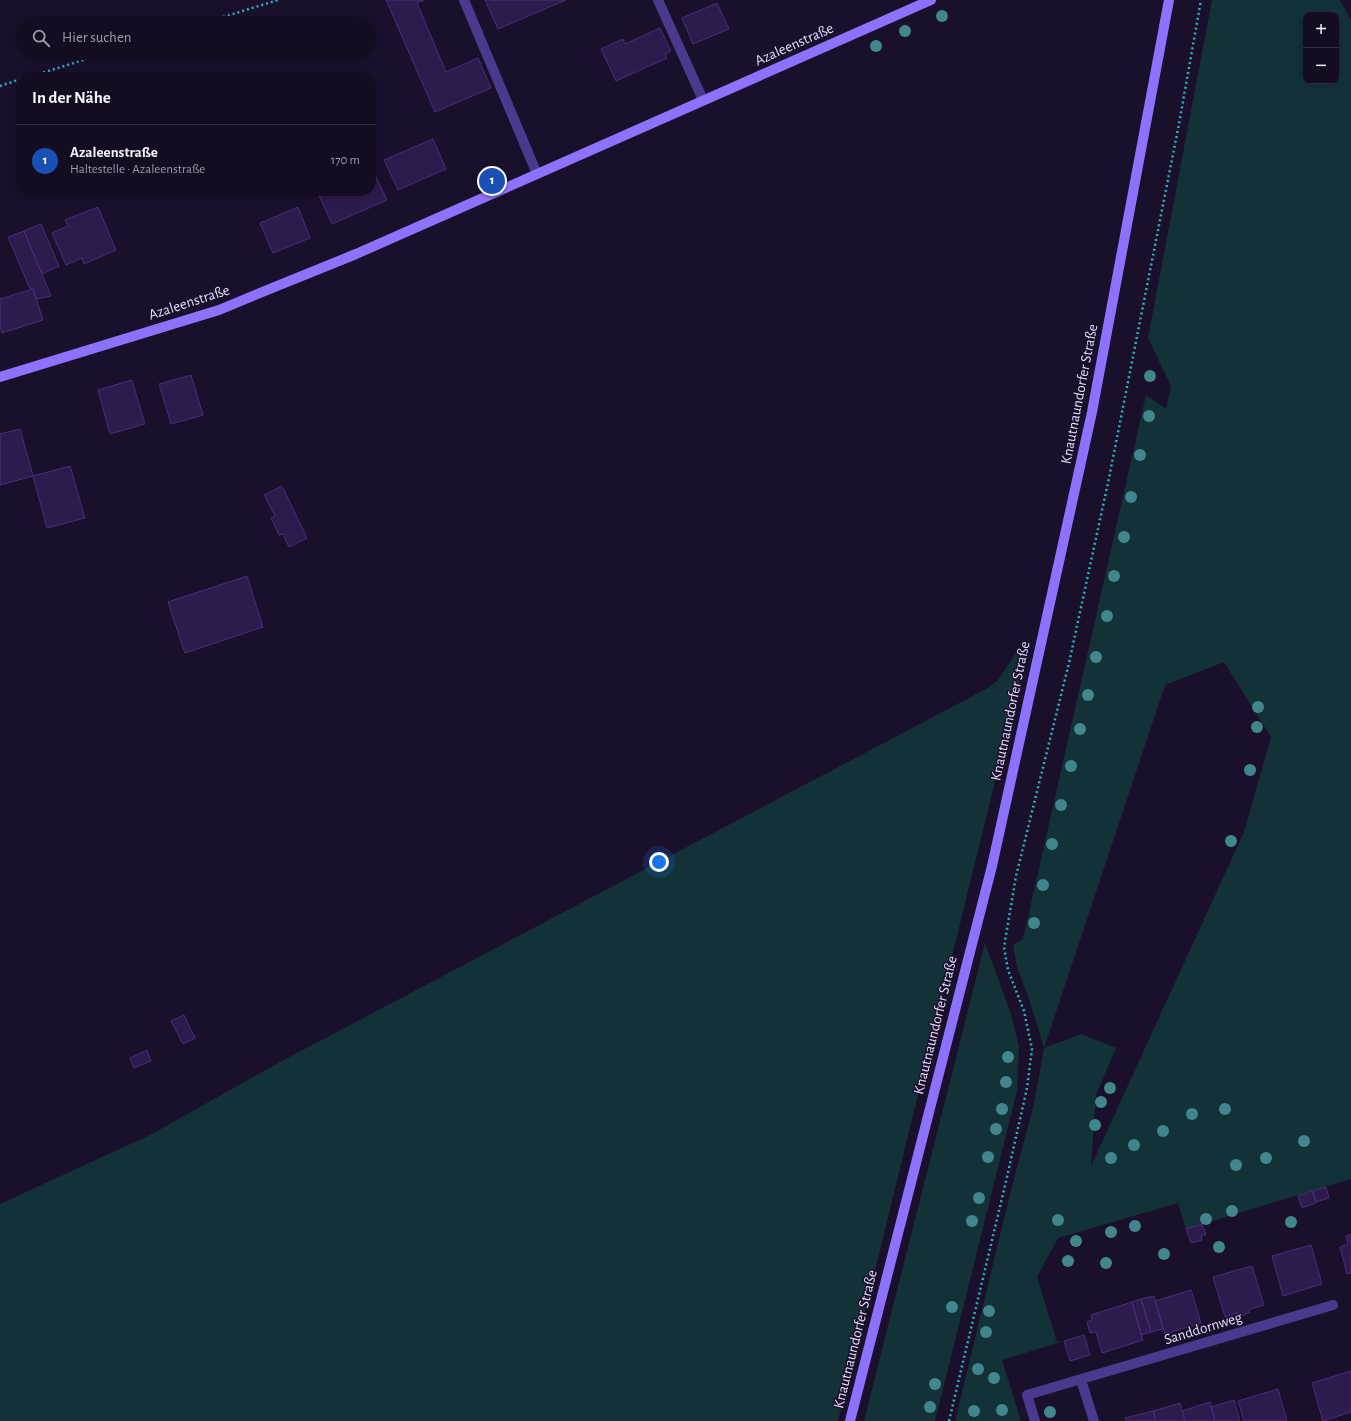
<!DOCTYPE html>
<html lang="de">
<meta charset="utf-8">
<style>
:root{--surface:#140c21;--page:#1d152a;--text:#f1f3f6;--muted:#9d9ba5;--line:#332c3f;--accent:#07bcff}
body{margin:0;font-family:"Alegreya Sans",sans-serif;background:var(--page);color:var(--text)}
.controls{position:absolute;right:12px;top:12px;display:grid;overflow:hidden;border-radius:8px;box-shadow:0 2px 10px #0003}
.controls button{width:36px;height:36px;display:grid;place-items:center;padding:0;border:0;border-bottom:1px solid var(--line);background:var(--surface);color:var(--text);font:20px sans-serif}
.you{position:absolute;left:659px;top:862px;width:14px;height:14px;margin:-10px;border:3px solid #fff;border-radius:50%;background:#1a73e8;box-shadow:0 0 0 6px #1a73e833}
.badge{display:grid;place-items:center;width:26px;height:26px;border-radius:50%;background:var(--accent);color:#fff;font-size:13px;font-weight:700}
.pin{position:absolute;translate:-50% -50%;border:2px solid #fff;box-shadow:0 1px 4px #0006}
.list{margin:0;padding:0;list-style:none}
h2{display:flex;justify-content:space-between;align-items:center;height:52px;margin:0;padding:0 16px;font-size:17px}
h2 small{font-size:13px;font-weight:400;color:var(--muted)}
.list li{display:grid;grid-template-columns:26px 1fr auto;gap:12px;align-items:center;box-sizing:border-box;height:72px;padding:0 16px;border-top:1px solid var(--line)}
.list b{display:block;font-size:15px;white-space:nowrap}
.list p{margin:0;font-size:13px;white-space:nowrap;color:var(--muted)}
.list em{font-size:13px;font-style:normal;color:var(--muted)}
.icon{flex:none;width:22px;height:22px;fill:none;stroke:currentColor;stroke-width:2;stroke-linecap:round;stroke-linejoin:round}
.map{position:relative;flex:none;width:1351px;height:1421px;overflow:hidden}
.search{position:absolute;background:var(--surface);box-shadow:0 2px 10px #0003;left:16px;top:16px;width:360px;height:44px;display:flex;align-items:center;gap:10px;box-sizing:border-box;padding:0 14px;border-radius:22px;color:var(--muted);font-size:15px}
.panel{position:absolute;background:var(--surface);box-shadow:0 2px 10px #0003;left:16px;top:72px;width:360px;height:124px;border-radius:16px}
.map>svg:first-child{display:block}
.green{fill:#133237;fill-rule:evenodd}
.building{fill:#2e1b4e;stroke:#492c7b}
.lines{fill:none;stroke-linecap:round;stroke-linejoin:round}
.path{stroke:#2bb3c3;stroke-width:2.5;stroke-dasharray:2 3;stroke-linecap:butt}
.lane{stroke:#4b398d;stroke-width:10}
.street{stroke:#4b398d;stroke-width:10}
.secondary{stroke:#8e72ff;stroke-width:10}
.tree{fill:#41868c}
.labels{text-anchor:middle;stroke-width:3;stroke-linejoin:round;paint-order:stroke}
.street-label{font-size:15px;fill:#e6dbff;stroke:#1a102c}
</style>
<div class="map">
<svg width="1351" height="1421" viewBox="0 0 1351 1421">
<rect width="100%" height="100%" fill="#1a102c"/>
<!-- green -->
<path class="green" d="M1212 0H1340L1351 20V1179L1186 1229 1178 1203 1058 1238 1037 1277 1057 1342 1064 1341 1002 1360 1021 1421H955L1011 1190 1034 1104 1044 1048 1029 999 1017 967 1013 945 1023 939 1146 395 1166 409 1171 386 1148 338ZM1306 15H1336V81H1306ZM1224 662 1271 737 1244 832 1091 1166 1096 1095 1116 1048 1081 1034 1044 1048 1165 685Z
M1016 653 1026 655 838 1421H0V1204L150 1135 280 1062 986 689 998 680Z
M985 943 1011 1014 1019 1047 1017 1091 935 1421H864Z"/>
<!-- building -->
<path class="building" d="M386 0H424L417 3 446 72 478 58 491 88 435 112Z
M485 0H566L498 29Z
M717 3 729 29 693 44 682 18Z
M660 28 671 51 665 54 667 58 616 81 601 49 623 39 625 44Z
M433 139 446 169 398 190 384 160Z
M371 166 387 200 332 224 317 191H371Z
M98 207 116 250 84 264 82 258 66 265 52 233 68 226 65 220Z
M298 207 310 238 273 253 260 223Z
M41 224 59 266 42 274 24 231Z
M24 231 42 274 51 296 36 299 33 289H30L8 237Z
M33 289 43 320 2 333 0 326V299Z
M191 375 203 415 171 424 159 384Z
M132 380 145 424 110 434 98 390Z
M20 429 33 476 0 485V434Z
M70 466 85 518 47 528 33 476Z
M282 486 307 538 289 547 283 534 279 535 271 518 275 516 264 495Z
M247 576 263 627 185 653 168 602Z
M184 1015 195 1038 183 1044 171 1021Z
M147 1050 151 1061 134 1068 130 1058Z
M1326 1187 1329 1198 1316 1202 1313 1191Z
M1312 1191 1316 1203 1302 1208 1298 1196Z
M1202 1224 1206 1234 1201 1236 1202 1240 1191 1243 1186 1229Z
M1351 1234V1273L1347 1274 1340 1247 1348 1244 1346 1236Z
M1311 1245 1322 1284 1283 1296 1272 1256Z
M1252 1266 1264 1305 1250 1309 1249 1313 1240 1316 1237 1313 1225 1317 1213 1277Z
M1191 1290 1201 1323 1165 1334 1155 1301Z
M1154 1296 1163 1329 1151 1332 1141 1299Z
M1141 1299 1151 1332 1141 1335 1132 1302Z
M1132 1302 1143 1340 1102 1353 1096 1332 1090 1333 1087 1322 1092 1320 1091 1315Z
M1084 1335 1090 1355 1070 1361 1064 1341Z
M1351 1371V1412L1323 1421 1312 1383Z
M1278 1389 1287 1421H1244L1238 1401Z
M1234 1400 1240 1421H1215L1211 1407Z
M1210 1402 1215 1421H1185L1182 1411Z
M1180 1403 1185 1421H1156L1153 1411Z
M1153 1411 1156 1421H1126L1125 1418Z"/>
<g class="lines">
<!-- path -->
<path class="path" d="M204 23 278 0
M29 77 106 53
M0 86 21 79
M949 1421 1007 1177 1027 1088 1032 1049 1024 1011 1008 970 1004 947 1016 876 1069 663 1109 478 1179 124 1201 0"/>
<!-- lane -->
<path class="lane" d="M464 0 537 174
M658 0 703 100"/>
<!-- street -->
<path class="street" d="M1081 1380 1094 1421
M1035 1421 1027 1395 1333 1305"/>
<!-- secondary -->
<path class="secondary" d="M0 377 219 310 255 295 356 254 931 0
M850 1421 992 866 1092 412 1169 0"/>
</g>
<!-- trees -->
<g class="tree">
<circle cx="942" cy="16" r="6"/>
<circle cx="905" cy="31" r="6"/>
<circle cx="876" cy="46" r="6"/>
<circle cx="1150" cy="376" r="6"/>
<circle cx="1149" cy="416" r="6"/>
<circle cx="1140" cy="455" r="6"/>
<circle cx="1131" cy="497" r="6"/>
<circle cx="1124" cy="537" r="6"/>
<circle cx="1114" cy="576" r="6"/>
<circle cx="1107" cy="616" r="6"/>
<circle cx="1096" cy="657" r="6"/>
<circle cx="1088" cy="695" r="6"/>
<circle cx="1258" cy="707" r="6"/>
<circle cx="1257" cy="727" r="6"/>
<circle cx="1080" cy="729" r="6"/>
<circle cx="1071" cy="766" r="6"/>
<circle cx="1250" cy="770" r="6"/>
<circle cx="1061" cy="805" r="6"/>
<circle cx="1231" cy="841" r="6"/>
<circle cx="1052" cy="844" r="6"/>
<circle cx="1043" cy="885" r="6"/>
<circle cx="1034" cy="923" r="6"/>
<circle cx="1008" cy="1057" r="6"/>
<circle cx="1006" cy="1082" r="6"/>
<circle cx="1110" cy="1088" r="6"/>
<circle cx="1101" cy="1102" r="6"/>
<circle cx="1002" cy="1109" r="6"/>
<circle cx="1225" cy="1109" r="6"/>
<circle cx="1192" cy="1114" r="6"/>
<circle cx="1095" cy="1125" r="6"/>
<circle cx="996" cy="1129" r="6"/>
<circle cx="1163" cy="1131" r="6"/>
<circle cx="1304" cy="1141" r="6"/>
<circle cx="1134" cy="1145" r="6"/>
<circle cx="988" cy="1157" r="6"/>
<circle cx="1111" cy="1158" r="6"/>
<circle cx="1266" cy="1158" r="6"/>
<circle cx="1236" cy="1165" r="6"/>
<circle cx="979" cy="1198" r="6"/>
<circle cx="1232" cy="1211" r="6"/>
<circle cx="1206" cy="1219" r="6"/>
<circle cx="1058" cy="1220" r="6"/>
<circle cx="972" cy="1221" r="6"/>
<circle cx="1291" cy="1222" r="6"/>
<circle cx="1135" cy="1226" r="6"/>
<circle cx="1111" cy="1232" r="6"/>
<circle cx="1076" cy="1241" r="6"/>
<circle cx="1219" cy="1247" r="6"/>
<circle cx="1164" cy="1254" r="6"/>
<circle cx="1068" cy="1261" r="6"/>
<circle cx="1106" cy="1263" r="6"/>
<circle cx="952" cy="1307" r="6"/>
<circle cx="989" cy="1311" r="6"/>
<circle cx="986" cy="1332" r="6"/>
<circle cx="978" cy="1369" r="6"/>
<circle cx="994" cy="1378" r="6"/>
<circle cx="935" cy="1384" r="6"/>
<circle cx="930" cy="1407" r="6"/>
<circle cx="1002" cy="1410" r="6"/>
<circle cx="974" cy="1411" r="6"/>
<circle cx="1050" cy="1412" r="6"/>
</g>
<g class="labels">
<!-- street labels -->
<g class="street-label">
<text transform="translate(794 44) rotate(-24)" y="5">Azaleenstraße</text>
<text transform="translate(189 302) rotate(-18)" y="5">Azaleenstraße</text>
<text transform="translate(1079 394) rotate(-79)" y="5">Knautnaundorfer Straße</text>
<text transform="translate(1010 711) rotate(-78)" y="5">Knautnaundorfer Straße</text>
<text transform="translate(935 1025) rotate(-76)" y="5">Knautnaundorfer Straße</text>
<text transform="translate(1203 1328) rotate(-17)" y="5">Sanddornweg</text>
<text transform="translate(855 1339) rotate(-76)" y="5">Knautnaundorfer Straße</text>
</g>
</g>
</svg>
<div class="controls">
<button>+</button>
<button>−</button>
</div>
<div class="you"></div>
<div class="pin badge" style="left:492px;top:181px;background:#1a4fb4">1</div>
<div class="search"><svg class="icon" aria-label="search" viewBox="0 0 24 24"><circle cx="10" cy="10" r="6"/><path d="M15 15l6 6"/></svg>Hier suchen</div>
<section class="panel">
<h2>In der Nähe<small></small></h2>
<ul class="list">
<li><span class="badge" style="background:#1a4fb4">1</span><div><b>Azaleenstraße</b><p>Haltestelle · Azaleenstraße</p></div><em>170 m</em></li>
</ul>
</section>
</div>
